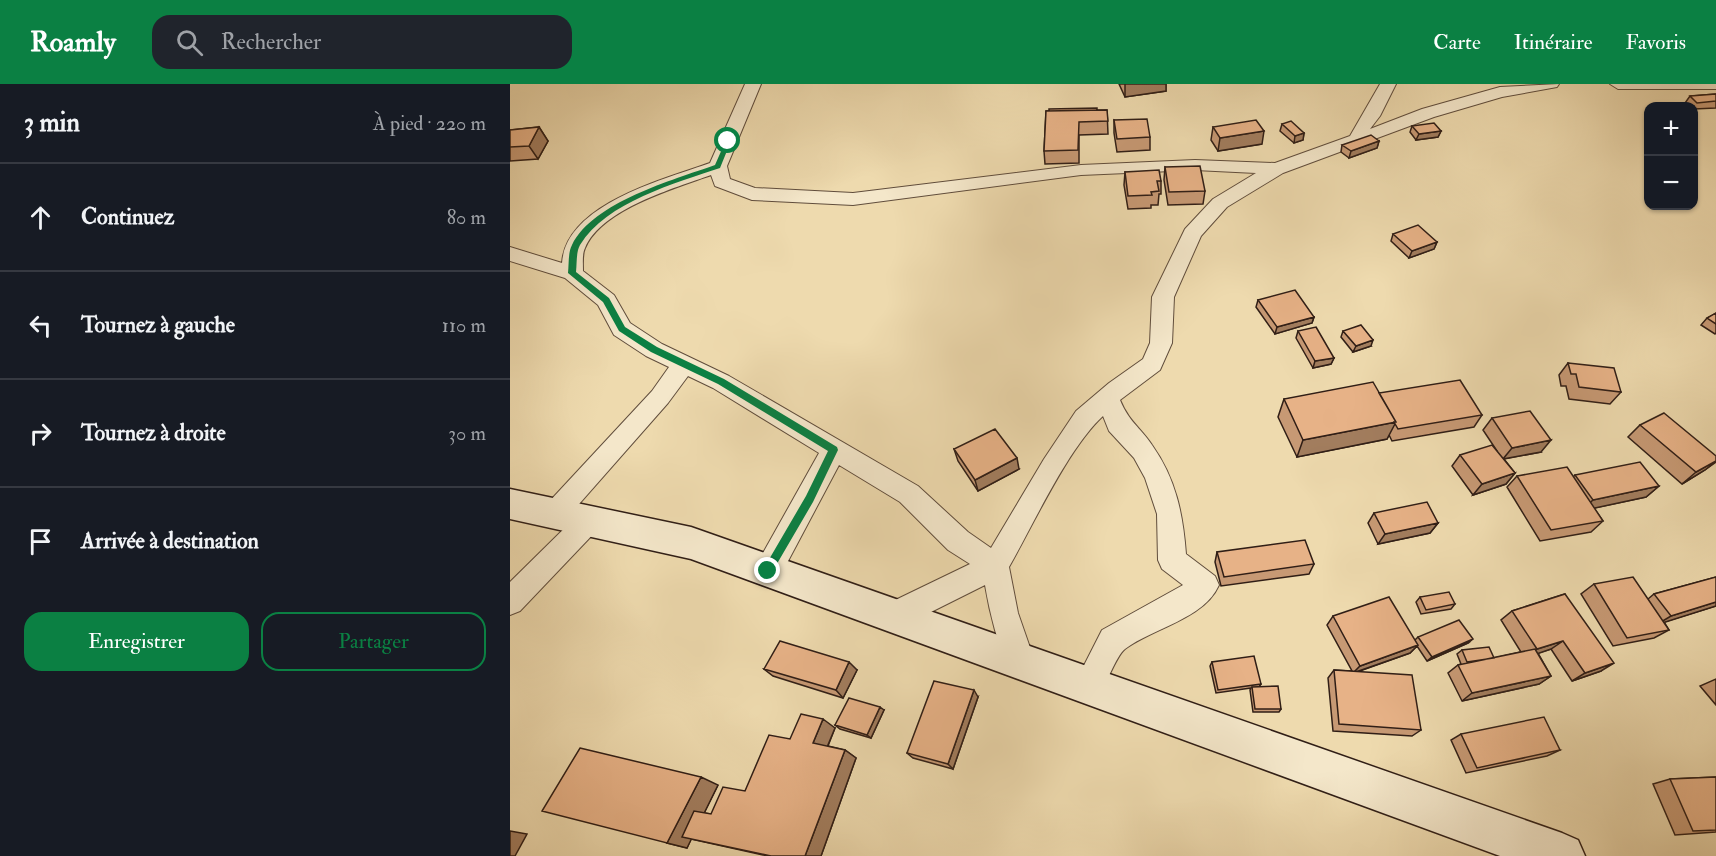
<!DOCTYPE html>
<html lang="fr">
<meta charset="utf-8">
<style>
:root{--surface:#171b24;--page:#20242c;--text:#f1f3f6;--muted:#9ea1a6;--line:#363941;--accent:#0b8043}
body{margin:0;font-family:"IM FELL Double Pica",serif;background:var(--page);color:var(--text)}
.controls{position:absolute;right:18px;top:18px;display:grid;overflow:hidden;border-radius:12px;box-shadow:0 2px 4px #0004}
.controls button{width:54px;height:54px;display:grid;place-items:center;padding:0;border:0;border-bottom:2px solid var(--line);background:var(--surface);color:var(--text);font:30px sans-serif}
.stop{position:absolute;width:18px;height:18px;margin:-14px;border:4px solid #0b8043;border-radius:50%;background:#fff}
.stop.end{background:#0b8043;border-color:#fff;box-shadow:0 2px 6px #0008}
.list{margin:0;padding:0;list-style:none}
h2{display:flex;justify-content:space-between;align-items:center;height:78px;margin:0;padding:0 24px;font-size:26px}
h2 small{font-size:20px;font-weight:400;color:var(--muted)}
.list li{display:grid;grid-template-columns:39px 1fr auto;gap:18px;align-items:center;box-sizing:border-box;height:108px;padding:0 24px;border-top:2px solid var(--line)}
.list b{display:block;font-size:22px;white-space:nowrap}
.list em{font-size:20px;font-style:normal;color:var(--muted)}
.actions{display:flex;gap:12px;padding:18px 24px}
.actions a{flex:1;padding:14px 0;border:2px solid var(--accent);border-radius:18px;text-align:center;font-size:21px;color:var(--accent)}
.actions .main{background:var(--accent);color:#fff}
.icon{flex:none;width:33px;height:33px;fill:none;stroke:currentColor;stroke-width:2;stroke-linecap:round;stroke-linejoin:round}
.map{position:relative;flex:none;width:1206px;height:772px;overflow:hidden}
header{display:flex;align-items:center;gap:36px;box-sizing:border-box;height:84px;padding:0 30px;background:var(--accent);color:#fff}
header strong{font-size:28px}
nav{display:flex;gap:33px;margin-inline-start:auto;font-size:21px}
.search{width:420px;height:54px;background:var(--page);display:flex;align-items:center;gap:15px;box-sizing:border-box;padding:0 21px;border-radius:18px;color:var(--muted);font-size:22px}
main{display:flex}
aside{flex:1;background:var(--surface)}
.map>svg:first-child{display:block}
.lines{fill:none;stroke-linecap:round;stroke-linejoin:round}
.street-casing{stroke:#604d3c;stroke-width:2}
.secondary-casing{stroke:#301e16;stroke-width:3}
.street{fill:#f4e7ca;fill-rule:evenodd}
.secondary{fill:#f4e7ca;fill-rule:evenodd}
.wall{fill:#c79974;stroke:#301e16;stroke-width:1.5}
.shaded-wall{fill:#a27d5e;stroke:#301e16;stroke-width:1.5}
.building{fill:#e7b287;stroke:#301e16;stroke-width:1.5}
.route{fill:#0b8043}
</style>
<header>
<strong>Roamly</strong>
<div class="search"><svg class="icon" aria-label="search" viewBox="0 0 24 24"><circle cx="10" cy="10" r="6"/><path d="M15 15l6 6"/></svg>Rechercher</div>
<nav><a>Carte</a><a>Itinéraire</a><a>Favoris</a></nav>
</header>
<main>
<aside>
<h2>3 min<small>À pied · 220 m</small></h2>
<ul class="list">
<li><svg class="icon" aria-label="ahead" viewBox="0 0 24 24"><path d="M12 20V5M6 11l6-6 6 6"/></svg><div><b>Continuez</b></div><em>80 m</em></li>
<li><svg class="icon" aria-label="left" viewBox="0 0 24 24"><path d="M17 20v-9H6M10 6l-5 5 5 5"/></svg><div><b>Tournez à gauche</b></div><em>110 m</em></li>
<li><svg class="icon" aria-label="right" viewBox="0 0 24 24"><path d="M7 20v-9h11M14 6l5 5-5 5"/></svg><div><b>Tournez à droite</b></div><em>30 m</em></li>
<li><svg class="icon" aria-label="arrive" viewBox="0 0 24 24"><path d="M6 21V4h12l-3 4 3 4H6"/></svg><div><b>Arrivée à destination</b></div></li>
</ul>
<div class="actions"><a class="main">Enregistrer</a><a>Partager</a></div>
</aside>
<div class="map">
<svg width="1206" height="772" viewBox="0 0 1206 772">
<rect width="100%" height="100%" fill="#eedaae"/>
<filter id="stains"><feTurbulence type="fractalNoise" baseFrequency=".00333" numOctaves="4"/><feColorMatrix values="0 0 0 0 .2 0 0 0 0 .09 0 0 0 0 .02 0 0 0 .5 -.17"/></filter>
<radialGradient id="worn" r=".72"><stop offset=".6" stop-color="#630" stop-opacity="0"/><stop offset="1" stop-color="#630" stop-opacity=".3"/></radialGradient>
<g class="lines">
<defs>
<path id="street" d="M235 0H251L217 82 220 95 245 104 343 109 571 81 685 76 765 79 840 52 870 0H886L870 32 860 45 912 25 990 3 1049 0 1047 3 992 13 924 33 773 89 717 123 691 152 664 213 662 259 650 286 610 316C619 338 630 343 642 361 666 395 673 430 676 470L705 492 709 501C694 535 643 544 615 565 606 572 595 602 589 614L578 618 567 614 563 603 592 546 673 501 652 485 648 476 647 430 635 394 624 374 599 347 593 332C558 364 523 441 499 483L508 529 525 578 521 588 510 593 499 588C488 560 480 531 475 501L393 542 383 546 373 542 368 532 373 522 460 480 438 466 390 418 329 381 268 496 258 500 248 496 244 487 248 478 309 369 203 304 178 292 158 319 55 436 46 439 37 436 33 428 37 420 142 307 159 283 136 272 104 251 88 221 55 194 0 177V163L52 179C56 120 155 95 200 79ZM685 86 746 89 703 115 675 145 642 213 640 259 633 275 599 299 566 327 534 375 481 464 458 448 408 402 219 292 152 260 120 239 104 211 73 187C73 179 72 170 75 164 91 125 165 104 201 91L205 102 242 116 343 121 571 91Z
M1100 0H1206V5H1108Z
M80 424 89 428 93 436 89 444 10 527 0 531V498L71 428Z"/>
<path id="secondary" d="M0 405 181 443 1052 749 1068 756 1075 772H990L181 475 0 435Z"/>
</defs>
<!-- street casing -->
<use href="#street" class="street-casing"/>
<!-- secondary casing -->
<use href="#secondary" class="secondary-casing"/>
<!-- street -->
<use href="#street" class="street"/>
<!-- secondary -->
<use href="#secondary" class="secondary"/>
</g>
<!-- wall -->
<path class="wall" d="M609 0H656V7L615 13Z
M1206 10V24L1184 25V22H1179L1175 19 1180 12Z
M597 26 598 50 569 51V79L535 80 534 67 536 27Z
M604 36 640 53V66L607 68 604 49Z
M772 40 794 49 793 56 784 59 770 47Z
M902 42 931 47 928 53 906 56 900 48Z
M29 43 38 57 28 75 0 77V46Z
M703 43 752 60 708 67 701 56Z
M869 57 867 64 839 74 831 68 832 61Z
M655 83 695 107 693 120 658 121 654 96Z
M615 88 651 97V110H649L648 121H641V124L618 125 614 101Z
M883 150 927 158 924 165 899 174 881 157Z
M748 216 804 233 802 239 765 250 746 223Z
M1206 229V249L1205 250 1191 241 1197 234Z
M788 247 824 274 821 280 803 284 786 254Z
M833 247 861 262 843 268 831 253Z
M1058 279 1111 308 1100 320 1059 315 1056 302H1051L1049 291Z
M869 309 972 331 964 343 882 357 879 351 877 355 787 373 768 333 774 315Z
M982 334 1031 368 994 375 1005 389 996 400 963 411 942 382 950 371 987 367 973 346Z
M1130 341 1206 372V378L1195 386 1172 400 1118 353Z
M444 365 509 385 468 407 448 377Z
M1065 391 1149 402 1136 413 1084 424 1093 437 1081 448 1030 457 997 403 1007 392 1063 393Z
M864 429 928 439 920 449 868 460 858 439Z
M707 468 804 480 799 490 711 502 705 478Z
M1206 493V522L1154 538 1159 546 1144 554 1103 562 1071 510 1084 500 1138 515 1144 510Z
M1055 510 1091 587 1062 597 1041 565 1028 569 1041 592 1029 600 952 617 938 589 948 581 951 580 947 570 952 566 984 574 1011 568 991 536 1002 527Z
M910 513 945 520 941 525 911 530 906 518Z
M823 532 905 556 908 553 958 559 917 577 907 562 900 569 847 588 911 646 902 652 823 647 818 594 824 586 842 587 817 541Z
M702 578 751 600 749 603 771 625 769 628H743L740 606 741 604 706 609 700 582Z
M254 585 347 586 333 614 263 592Z
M1206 595V621L1190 602Z
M468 613 443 685 403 674 397 669Z
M374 626 361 654 330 645 325 641Z
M325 644 318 662 335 666 346 674 311 772H258L181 755 177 764 157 759 208 701 194 729 201 730 235 707 280 655Z
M951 650 1050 666 1037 672 956 689 941 656Z
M1206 693V748L1165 751 1143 700 1160 695Z"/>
<!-- shaded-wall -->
<path class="shaded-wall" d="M615 0H656V7L615 13Z
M29 43 38 57 28 75 19 62Z
M754 47 752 60 708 67 710 54Z
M931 47 928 53 906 56 909 50Z
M794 49 793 56 784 59 785 52Z
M869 57 867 64 839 74 841 67Z
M927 158 924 165 899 174 902 167Z
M804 233 802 239 765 250 767 243Z
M863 256 861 262 843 268 846 262Z
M824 274 821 280 803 284 805 277Z
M886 338 877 355 787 373 793 356Z
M1041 356 1031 368 993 375 1002 364Z
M507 374 509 385 468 407 465 396Z
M1206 377 1195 386 1172 400 1186 388Z
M1005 389 996 400 963 411 972 400Z
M1149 402 1136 413 1071 427 1083 416Z
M928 439 920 449 868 460 875 450Z
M1206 518V522L1146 541 1161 532Z
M963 555 958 559 917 577 922 573Z
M1053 557 1041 565 1015 574 1027 565Z
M908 561 900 569 843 589 850 582Z
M339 578 347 586 333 614 326 606Z
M1104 579 1091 587 1062 597 1075 589Z
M1041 592 1029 600 952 617 962 609Z
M464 606 468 613 443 685 438 680Z
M370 623 374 626 361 654 357 651Z
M313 635 325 644 315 668 303 659Z
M335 666 346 674 311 772H295Z
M191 693 208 701 177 764 157 759Z
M0 747 17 750 5 772H0Z"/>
<!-- building -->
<path class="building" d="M1206 10V17L1187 19 1180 12Z
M587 24V26L539 27V25Z
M597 26 598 37 569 38 568 66 534 67 536 27Z
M637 35 640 53 607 55 604 36Z
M746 36 754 47 710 54 703 43Z
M781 37 794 49 785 52 772 40Z
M924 39 931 47 909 50 902 42Z
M29 43 19 62 0 63V46Z
M861 51 869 57 841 67 832 61Z
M690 82 695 107 659 108 655 83Z
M649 86 651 97H647L649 107 641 108 642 111 618 112 615 88Z
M908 141 927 158 902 167 883 150Z
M785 206 804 233 767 243 748 216Z
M1206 229V240L1197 234Z
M851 241 863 256 846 262 833 247Z
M806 243 824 274 805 277 788 247Z
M1058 279 1104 284 1111 308 1069 303 1066 290H1061Z
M950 296 972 331 888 345 884 338H886L869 309Z
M863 298 886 338 793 356 774 315Z
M1020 327 1041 356 1002 364 982 334Z
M1154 329 1206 372V377L1186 388 1130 341Z
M485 345 507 374 465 396 444 365Z
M982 361 1005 389 972 400 950 371Z
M1130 378 1149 402 1083 416 1065 391Z
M1057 383 1093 437 1041 446 1007 392Z
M917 418 928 439 875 450 864 429Z
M795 456 804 480 714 493 707 468Z
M1123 493 1159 546 1117 554 1084 500Z
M1206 493V518L1161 532 1144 510Z
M939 508 945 520 916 526 910 513Z
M1055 510 1104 579 1075 589 1053 557 1027 565 1002 527Z
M879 513 908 561 850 582 823 532Z
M949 536 963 555 922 573 908 553Z
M270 557 339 578 326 606 254 585Z
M979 563 984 574 957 578 952 566Z
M1025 565 1041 592 962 609 948 581Z
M744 572 751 600 708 606 702 578Z
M824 586 902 591 911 646 829 640Z
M424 597 464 606 438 680 397 669Z
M768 602 771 625H745L742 603Z
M339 614 370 623 357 651 325 641Z
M291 630 313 635 303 659 335 666 295 772H261L172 753 184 727 201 730 213 703 235 707 259 651 280 655Z
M1034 633 1050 666 967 684 951 650Z
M70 664 191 693 157 759 32 727Z
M1206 693V746L1183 747 1160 695Z"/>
<!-- route -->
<path class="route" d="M216 56 221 57 210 84C166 99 96 118 70 161 66 168 67 179 66 188L99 214 115 243 147 263 214 295 327 363 328 366 303 418 261 490 258 492 252 487 254 484 296 412 318 367 208 300 141 268 109 247 93 218 58 189C59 180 58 168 62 161 83 118 163 96 205 81Z"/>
<rect width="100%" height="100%" filter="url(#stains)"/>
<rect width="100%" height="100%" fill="url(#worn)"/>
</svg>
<div class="controls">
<button>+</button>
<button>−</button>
</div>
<div class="stop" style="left:218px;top:57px"></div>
<div class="stop end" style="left:258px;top:487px"></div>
</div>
</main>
